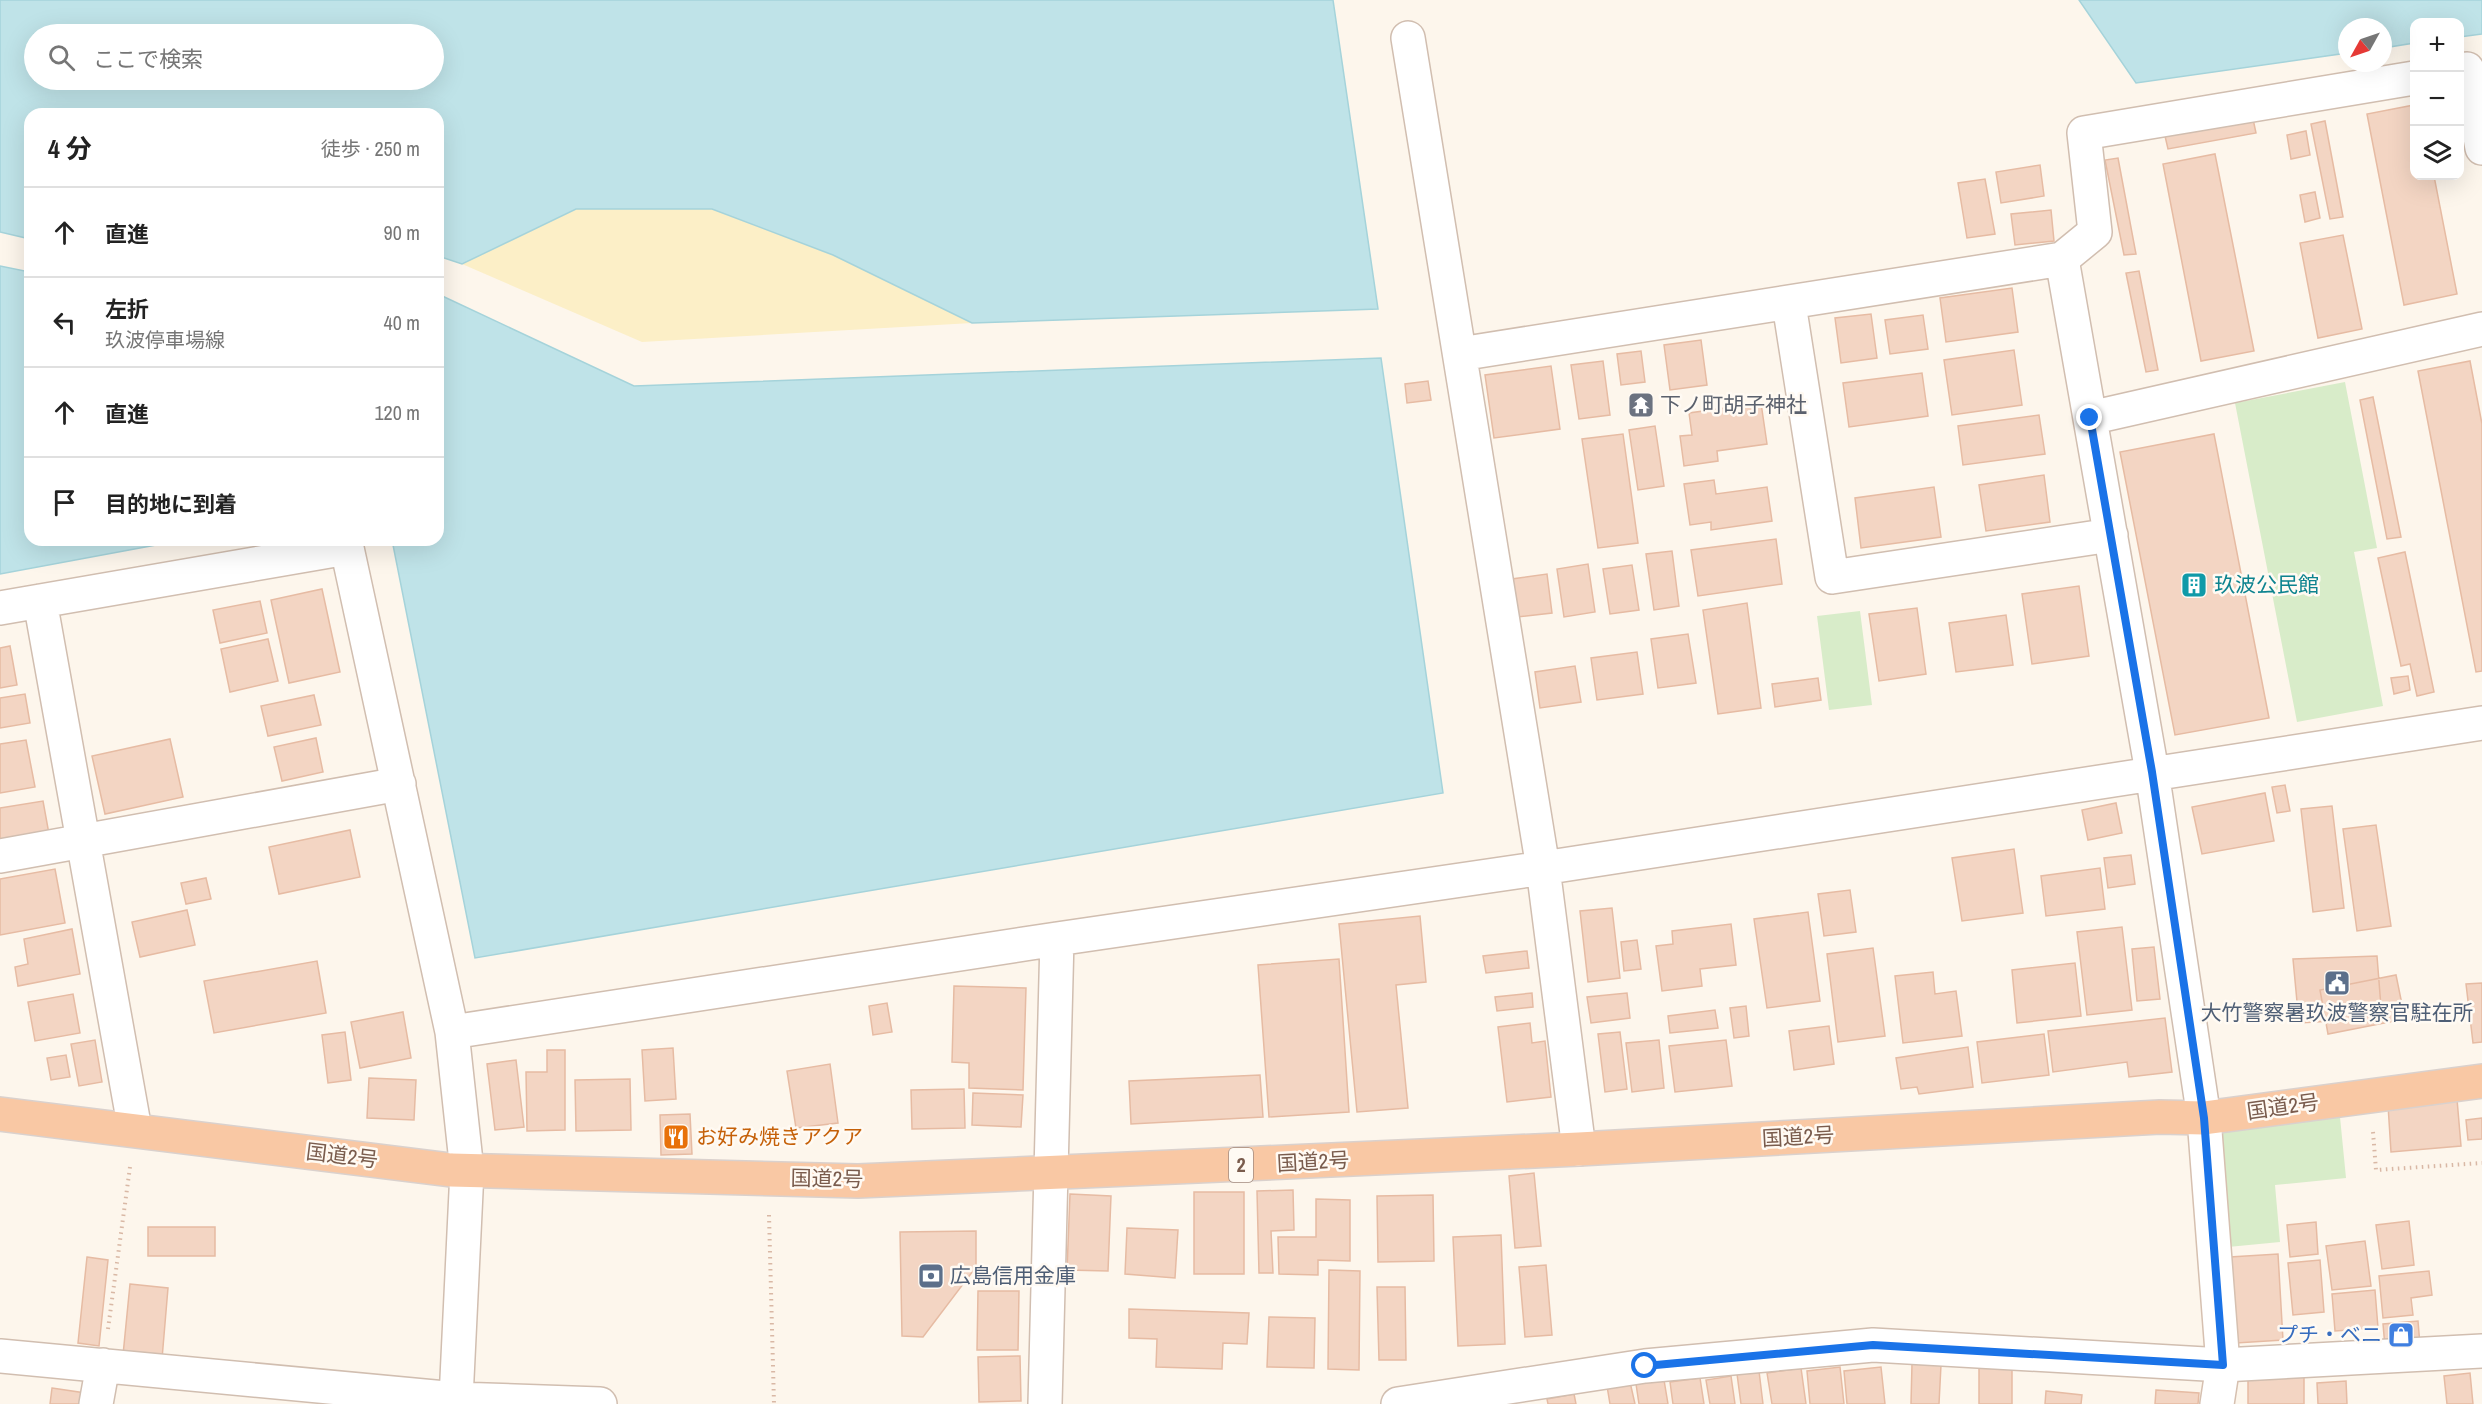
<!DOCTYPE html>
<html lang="ja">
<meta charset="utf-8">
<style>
:root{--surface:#fff;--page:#f6f6f6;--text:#222;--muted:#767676;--line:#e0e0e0}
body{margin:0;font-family:"Archivo Narrow","Noto Sans JP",sans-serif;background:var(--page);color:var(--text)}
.controls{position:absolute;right:18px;top:18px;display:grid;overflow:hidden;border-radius:12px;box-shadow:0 6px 24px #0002}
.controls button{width:54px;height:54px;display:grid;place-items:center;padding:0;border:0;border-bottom:2px solid var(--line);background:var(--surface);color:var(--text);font:30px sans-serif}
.compass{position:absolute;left:2338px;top:18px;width:54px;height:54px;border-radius:50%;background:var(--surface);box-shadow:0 6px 24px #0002;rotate:230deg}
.stop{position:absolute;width:18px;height:18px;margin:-14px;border:4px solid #1a73e8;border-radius:50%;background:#fff}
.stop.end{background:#1a73e8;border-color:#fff;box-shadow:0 2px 6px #0008}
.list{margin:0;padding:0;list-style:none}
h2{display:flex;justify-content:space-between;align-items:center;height:78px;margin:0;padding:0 24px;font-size:26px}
h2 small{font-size:20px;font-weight:400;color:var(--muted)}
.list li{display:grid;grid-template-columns:39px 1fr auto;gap:18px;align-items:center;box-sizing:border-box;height:90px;padding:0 24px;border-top:2px solid var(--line)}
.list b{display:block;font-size:22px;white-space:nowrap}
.list p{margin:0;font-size:20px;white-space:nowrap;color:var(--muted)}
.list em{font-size:20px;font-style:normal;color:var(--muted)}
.icon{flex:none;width:33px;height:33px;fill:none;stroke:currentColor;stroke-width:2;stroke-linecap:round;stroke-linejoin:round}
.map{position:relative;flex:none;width:2482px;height:1404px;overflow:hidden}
.search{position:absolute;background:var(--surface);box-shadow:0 6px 24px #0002;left:24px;top:24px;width:420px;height:66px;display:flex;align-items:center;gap:15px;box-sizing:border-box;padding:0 21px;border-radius:33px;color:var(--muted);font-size:22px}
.panel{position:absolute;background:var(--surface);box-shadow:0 6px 24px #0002;left:24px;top:108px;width:420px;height:438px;border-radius:18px}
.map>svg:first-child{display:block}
.green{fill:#d8ecc9}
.sand{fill:#fcefc7}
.water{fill:#bfe3e8;stroke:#a5d3da;stroke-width:1.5;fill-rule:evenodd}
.building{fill:#f3d5c3;stroke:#e6bba3;stroke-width:1.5}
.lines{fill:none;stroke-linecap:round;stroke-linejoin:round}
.minor-casing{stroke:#d1beb0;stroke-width:36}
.secondary-casing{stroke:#d6c0b0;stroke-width:36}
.trunk-casing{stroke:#dad1cd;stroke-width:36}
.path{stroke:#d9b8a5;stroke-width:4;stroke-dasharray:1.5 4.5;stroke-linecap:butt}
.minor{stroke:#fff;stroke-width:33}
.secondary{stroke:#fff;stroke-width:33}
.trunk{stroke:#f9c8a4;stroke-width:33}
.route{stroke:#1a73e8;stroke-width:8}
.labels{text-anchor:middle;stroke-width:5;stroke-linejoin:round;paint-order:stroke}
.shield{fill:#fffaf3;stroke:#a28b7f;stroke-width:1.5}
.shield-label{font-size:20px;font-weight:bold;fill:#7a5c4d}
.worship-label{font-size:21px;fill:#5b616d;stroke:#fffaf3;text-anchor:start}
.culture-label{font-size:21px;fill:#0d838f;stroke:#fffaf3;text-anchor:start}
.service-label{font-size:21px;fill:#4e5e75;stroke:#fffaf3}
.street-label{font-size:21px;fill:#7a5c4d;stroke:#fffaf3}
.food-label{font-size:21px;fill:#c56008;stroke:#fffaf3;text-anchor:start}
.shop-label{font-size:21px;fill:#366cbe;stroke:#fffaf3;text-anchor:end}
</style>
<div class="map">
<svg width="2482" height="1404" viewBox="0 0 2482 1404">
<rect width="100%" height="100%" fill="#fdf6ec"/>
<!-- green -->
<path class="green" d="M2345 382 2377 548 2354 552 2383 706 2297 722 2235 403Z
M1860 611 1872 705 1829 710 1817 616Z
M2340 1117 2346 1178 2275 1185 2280 1242 2228 1247 2216 1129Z"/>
<!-- sand -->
<path class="sand" d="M576 209H712L833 255 972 323 642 342 462 264Z"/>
<!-- water -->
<path class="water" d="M0 0H1333L1378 309 972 323 833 255 712 209H576L462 264 438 256V114H30V239L0 232ZM434 34V80H34V34Z
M2079 0H2482V34L2460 37V22H2414V43L2383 48V27H2347V53L2136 83Z
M0 266 30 272V540H183L0 574Z
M438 294 634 386 1381 358 1443 793 475 958 392 540H438Z"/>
<!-- building -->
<path class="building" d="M2414 105V176H2434L2457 294 2404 305 2367 114Z
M2253 119 2256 133 2168 149 2165 136Z
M2325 121 2343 217 2330 219 2311 124Z
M2306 131 2310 155 2291 159 2287 135Z
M2215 154 2254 351 2201 361 2163 164Z
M2118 158 2136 254 2124 255 2105 160Z
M2040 165 2044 196 2001 203 1996 172Z
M1985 179 1995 234 1967 238 1958 183Z
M2315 192 2320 218 2305 222 2300 195Z
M2051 210 2054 241 2015 245 2011 214Z
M2343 235 2362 329 2318 338 2300 243Z
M2139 271 2158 370 2146 372 2126 273Z
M2012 288 2018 332 1946 342 1940 298Z
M1871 314 1877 358 1841 363 1835 318Z
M1923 315 1928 349 1890 354 1885 320Z
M1701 340 1707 385 1670 390 1664 345Z
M2014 350 2022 405 1952 415 1944 360Z
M1641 351 1645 382 1621 385 1617 354Z
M1603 361 1610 415 1579 419 1571 365Z
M2470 361 2482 424V671L2476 672 2418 371Z
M1551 366 1560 429 1494 438 1485 375Z
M1922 373 1928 416 1849 427 1843 383Z
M1428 381 1431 400 1407 403 1405 384Z
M2373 397 2401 537 2387 539 2360 400Z
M1646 398 1648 410 1635 411 1634 401Z
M1761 403 1767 444 1717 451 1718 461 1684 466 1680 436 1692 435 1689 413Z
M2039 415 2045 454 1963 465 1958 426Z
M1655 426 1664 486 1638 490 1629 430Z
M1623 434 1638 543 1598 548 1582 439Z
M2214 434 2269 718 2175 735 2120 452Z
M2044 475 2050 522 1986 531 1979 485Z
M1714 480 1716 494 1767 487 1772 521 1711 530V522L1690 525 1684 484Z
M1934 487 1941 537 1861 548 1855 498Z
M1776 539 1782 584 1698 596 1691 550Z
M1672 551 1679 606 1654 610 1646 554Z
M2405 552 2434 692 2417 696 2410 664 2401 666 2378 558Z
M1588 564 1595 612 1564 617 1557 569Z
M1632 565 1639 610 1610 614 1603 569Z
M1547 574 1552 613 1517 617 1512 579Z
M2079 586 2089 656 2032 664 2022 594Z
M322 589 340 672 289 683 271 600Z
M260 601 267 633 220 643 213 610Z
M1747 603 1761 708 1718 714 1703 610Z
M1917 608 1926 674 1879 681 1869 614Z
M2006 615 2013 665 1956 672 1949 623Z
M1688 634 1696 683 1658 688 1651 639Z
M268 639 278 681 230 692 221 649Z
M10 646 17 685 0 688V648Z
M1637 652 1643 694 1597 700 1591 658Z
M1575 666 1581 702 1540 708 1535 672Z
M2408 676 2410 690 2394 694 2391 678Z
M1818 678 1821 700 1775 707 1772 684Z
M25 694 30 723 0 728V698Z
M314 695 321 725 268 736 261 706Z
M316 738 323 772 282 781 274 747Z
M170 739 183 797 105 814 92 756Z
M26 740 35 787 0 793V744Z
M2285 785 2290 811 2277 813 2272 787Z
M2265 793 2274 841 2202 854 2192 807Z
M43 801 49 834 0 842V808Z
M2116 803 2122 833 2088 840 2082 810Z
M2332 806 2344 908 2313 912 2301 809Z
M2376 825 2391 926 2357 931 2343 829Z
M350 830 360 877 279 894 269 847Z
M2014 849 2023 913 1962 921 1952 858Z
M2131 855 2135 884 2108 888 2104 858Z
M2100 868 2105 909 2046 916 2041 876Z
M55 869 65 923 0 935V879Z
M206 878 211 899 186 904 181 883Z
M1850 890 1856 932 1824 936 1818 894Z
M1612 908 1620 978 1588 982 1580 911Z
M187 910 195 945 140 957 132 922Z
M1808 912 1820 1001 1767 1008 1754 919Z
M1420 916 1426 982 1396 985 1408 1108 1357 1112 1339 924Z
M1731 924 1736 965 1700 969 1702 986 1662 991 1656 946 1673 944 1672 931Z
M2122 927 2132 1010 2087 1015 2077 932Z
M72 929 80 974 18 986 15 967 28 964 24 939Z
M1637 940 1641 969 1624 971 1621 942Z
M2154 947 2160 999 2137 1001 2132 949Z
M1873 948 1885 1036 1838 1042 1827 954Z
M1527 951 1529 968 1486 973 1483 956Z
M2377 956 2381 1007 2366 1008V1019L2299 1023 2293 959Z
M1339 959 1349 1112 1269 1117 1258 965Z
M317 961 326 1013 214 1033 204 981Z
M2075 963 2081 1016 2017 1023 2012 970Z
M1933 972 1935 994 1956 991 1962 1036 1903 1043 1895 976Z
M2396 975 2405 1019 2328 1034 2320 990Z
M2482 983V1042L2473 1043 2466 984Z
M954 986 1026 988 1023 1090 969 1088V1063L952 1062Z
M1532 993 1533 1007 1497 1011 1495 997Z
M1627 993 1630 1018 1591 1023 1587 997Z
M73 994 80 1033 35 1041 28 1002Z
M887 1003 892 1032 873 1035 869 1006Z
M1746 1006 1749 1036 1734 1038 1730 1008Z
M1715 1010 1718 1028 1670 1033 1668 1016Z
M403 1012 411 1058 360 1068 351 1022Z
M2165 1018 2172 1072 2129 1077 2127 1062 2053 1072 2048 1031Z
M1530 1023 1532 1043 1545 1041 1551 1097 1507 1102 1498 1027Z
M1829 1026 1834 1064 1794 1070 1789 1031Z
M345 1032 351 1080 328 1083 322 1035Z
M1620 1032 1627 1089 1605 1092 1598 1034Z
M2044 1034 2049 1075 1982 1083 1977 1042Z
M95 1040 102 1082 79 1086 71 1044Z
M1659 1040 1664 1088 1632 1092 1626 1043Z
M1726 1040 1732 1086 1675 1092 1669 1046Z
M1968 1047 1973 1087 1919 1094 1917 1087 1901 1089 1896 1058Z
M673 1048 676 1099 645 1101 642 1050Z
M547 1050H565V1130L527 1131 526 1072H547Z
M66 1055 70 1077 51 1080 47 1058Z
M516 1060 524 1127 495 1130 487 1064Z
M830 1064 838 1123 796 1128 787 1071Z
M1260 1075 1263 1117 1131 1124 1129 1081Z
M369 1078 416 1080 414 1120 367 1118Z
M630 1079 631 1130 576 1131 575 1080Z
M964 1089 965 1128 912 1129 911 1090Z
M973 1093 1023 1095 1021 1127 972 1125Z
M2457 1099 2461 1146 2391 1152 2388 1105Z
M690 1114 692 1154 661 1155 660 1115Z
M2482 1118V1139L2468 1140 2466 1120Z
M1534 1173 1541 1246 1515 1248 1509 1176Z
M1293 1190 1294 1230 1271 1231 1273 1273H1259L1257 1191Z
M1194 1192H1244V1274H1194Z
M1070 1194 1111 1196 1108 1271 1067 1270Z
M1433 1195 1434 1261 1378 1262 1377 1196Z
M1316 1199 1350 1200V1261L1318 1260V1275L1279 1274 1278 1237H1316Z
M2409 1221 2414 1265 2382 1269 2376 1225Z
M2316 1222 2318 1254 2290 1257 2287 1225Z
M148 1227H215V1256H148Z
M1127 1228 1178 1230 1175 1278 1125 1274Z
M976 1231V1267L923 1337 902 1336 900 1232Z
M1501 1235 1505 1344 1458 1346 1453 1237Z
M2365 1241 2371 1286 2332 1290 2326 1246Z
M2278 1254 2283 1340 2236 1343 2230 1257Z
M87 1257 108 1260 99 1346 78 1343Z
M2320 1260 2324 1312 2293 1315 2288 1263Z
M1546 1265 1552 1335 1525 1337 1519 1267Z
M1329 1270 1360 1271 1359 1370 1328 1369Z
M2429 1271 2432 1295 2411 1298 2413 1315 2383 1318 2379 1276Z
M130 1284 168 1288 162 1359 123 1355Z
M1377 1287H1405L1406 1360H1379Z
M2375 1290 2378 1328 2335 1331 2332 1294Z
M978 1291H1019L1018 1350H977Z
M1129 1309 1249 1313 1247 1344 1223 1343 1222 1369 1156 1367 1157 1339 1129 1338Z
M1269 1317 1315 1318 1314 1368 1267 1367Z
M2418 1321 2420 1345 2385 1347 2383 1324Z
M1020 1356 1021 1401 979 1402 978 1357Z
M1912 1364 1941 1365 1939 1404H1911Z
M1840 1367 1844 1404H1810L1807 1371Z
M1881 1367 1885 1404H1847L1844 1371Z
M1979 1367H2012V1404H1979Z
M1801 1368 1806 1404H1772L1767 1373Z
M1759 1371 1763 1404H1741L1737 1374Z
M2470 1373 2473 1404H2447L2444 1376Z
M1731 1376 1735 1404H1710L1706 1380Z
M2248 1376H2304V1404H2248Z
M1700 1378 1704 1404H1673L1670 1382Z
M1664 1380 1668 1404H1639L1636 1384Z
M2346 1381 2347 1404H2318L2317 1383Z
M1630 1382 1635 1404H1610L1607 1386Z
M52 1388 92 1394 91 1404H50Z
M2156 1390 2199 1393 2198 1404H2155Z
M2046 1391 2082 1395 2081 1404H2045Z
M1574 1394 1576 1404H1548L1547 1399Z"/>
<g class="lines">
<defs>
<path id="minor" d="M1408 38 1543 868 1579 1149
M2467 69 2482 148
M2062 259 2095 232 2084 133 2414 78
M1789 304 1832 577 2111 535
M1460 354 2062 259 2152 772 2204 1118
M2090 418 2482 329
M40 601 135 1130
M0 608 347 548 452 1032 467 1171 456 1399
M0 856 399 784
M452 1032 1057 939 1543 868 2482 723
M0 1356 456 1399 600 1404
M96 1404 103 1365
M1045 1404 1057 939
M1398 1404 1645 1366 1873 1345 2223 1365 2482 1351"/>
<path id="secondary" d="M2204 1118 2223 1365 2217 1404"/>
<path id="trunk" d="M0 1114 451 1170 858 1181 1579 1149 2160 1117 2204 1118 2482 1081"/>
</defs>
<!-- minor casing -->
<use href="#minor" class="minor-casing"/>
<!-- secondary casing -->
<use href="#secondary" class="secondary-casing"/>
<!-- trunk casing -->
<use href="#trunk" class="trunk-casing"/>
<!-- path -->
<path class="path" d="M2373 1132 2376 1170 2482 1163
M769 1215 774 1404
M108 1329 130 1167"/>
<!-- minor -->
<use href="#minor" class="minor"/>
<!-- secondary -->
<use href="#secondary" class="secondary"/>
<!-- trunk -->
<use href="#trunk" class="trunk"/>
</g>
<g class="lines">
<!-- route -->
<path class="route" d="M1645 1366 1873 1345 2223 1365 2204 1118 2152 772 2090 418"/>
</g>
<!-- icons -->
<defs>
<symbol id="temple-square" viewBox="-11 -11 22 22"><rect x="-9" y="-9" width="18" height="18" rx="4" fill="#6b7280" stroke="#fffaf3"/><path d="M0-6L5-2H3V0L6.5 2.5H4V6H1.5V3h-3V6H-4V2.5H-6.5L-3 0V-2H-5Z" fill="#fff"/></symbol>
<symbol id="building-square" viewBox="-11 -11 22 22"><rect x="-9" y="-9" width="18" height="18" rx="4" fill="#0f9aa8" stroke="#fffaf3"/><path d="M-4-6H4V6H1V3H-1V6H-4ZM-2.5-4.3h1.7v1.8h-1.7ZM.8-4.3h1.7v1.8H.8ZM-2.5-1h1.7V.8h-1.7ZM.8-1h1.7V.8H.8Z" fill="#fff"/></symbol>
<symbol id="civic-square" viewBox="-11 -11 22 22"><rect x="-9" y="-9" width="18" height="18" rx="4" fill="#5c6f8a" stroke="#fffaf3"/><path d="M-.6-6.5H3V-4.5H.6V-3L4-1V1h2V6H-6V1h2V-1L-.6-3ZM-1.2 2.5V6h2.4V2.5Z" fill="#fff"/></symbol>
<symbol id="restaurant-square" viewBox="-11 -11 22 22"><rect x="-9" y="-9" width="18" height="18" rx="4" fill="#e8710a" stroke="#fffaf3"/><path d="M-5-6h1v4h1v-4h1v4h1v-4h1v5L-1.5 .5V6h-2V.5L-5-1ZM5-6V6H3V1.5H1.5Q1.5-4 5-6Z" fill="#fff"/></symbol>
<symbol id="bank-square" viewBox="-11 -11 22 22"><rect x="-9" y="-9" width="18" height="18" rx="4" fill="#5c6f8a" stroke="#fffaf3"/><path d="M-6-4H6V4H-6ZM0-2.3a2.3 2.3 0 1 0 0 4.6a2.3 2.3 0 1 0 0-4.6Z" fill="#fff"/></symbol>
<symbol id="shop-square" viewBox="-11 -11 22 22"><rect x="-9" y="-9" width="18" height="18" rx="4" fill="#3f7fe0" stroke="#fffaf3"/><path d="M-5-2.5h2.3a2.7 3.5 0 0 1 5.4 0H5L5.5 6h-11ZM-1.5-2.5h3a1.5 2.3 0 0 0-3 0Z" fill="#fff"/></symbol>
</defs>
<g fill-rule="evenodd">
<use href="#temple-square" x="1626" y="390" width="30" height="30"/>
<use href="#building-square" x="2179" y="570" width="30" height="30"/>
<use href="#civic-square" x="2322" y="968" width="30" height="30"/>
<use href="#restaurant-square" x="661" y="1122" width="30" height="30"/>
<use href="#bank-square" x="916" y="1261" width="30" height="30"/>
<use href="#shop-square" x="2386" y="1320" width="30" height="30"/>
</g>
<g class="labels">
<!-- shield labels -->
<rect class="shield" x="1229" y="1148" width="24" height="34" rx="4.5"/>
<g class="shield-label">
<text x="1241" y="1172">2</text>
</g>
<!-- worship labels -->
<g class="worship-label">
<text x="1660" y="412">下ノ町胡子神社</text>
</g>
<!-- culture labels -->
<g class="culture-label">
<text x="2214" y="592">玖波公民館</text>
</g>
<!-- service labels -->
<g class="service-label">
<text x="2337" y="1020">大竹警察暑玖波警察官駐在所</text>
<text x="950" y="1283" text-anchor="start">広島信用金庫</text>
</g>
<!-- street labels -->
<g class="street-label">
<text transform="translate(2283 1107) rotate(-8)" y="7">国道2号</text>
<text transform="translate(1798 1137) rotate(-3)" y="7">国道2号</text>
<text transform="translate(342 1156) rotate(7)" y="7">国道2号</text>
<text transform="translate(1313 1162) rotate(-3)" y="7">国道2号</text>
<text transform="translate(827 1179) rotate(1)" y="7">国道2号</text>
</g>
<!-- food labels -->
<g class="food-label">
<text x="696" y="1144">お好み焼きアクア</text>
</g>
<!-- shop labels -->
<g class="shop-label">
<text x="2382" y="1342">プチ・ベニ</text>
</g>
</g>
</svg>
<div class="controls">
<button>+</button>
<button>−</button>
<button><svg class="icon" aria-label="layers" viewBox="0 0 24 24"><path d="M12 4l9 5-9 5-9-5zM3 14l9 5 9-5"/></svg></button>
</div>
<svg class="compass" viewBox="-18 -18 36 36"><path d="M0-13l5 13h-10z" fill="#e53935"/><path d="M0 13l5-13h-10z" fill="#767676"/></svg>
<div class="stop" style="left:1645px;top:1366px"></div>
<div class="stop end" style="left:2090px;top:418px"></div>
<div class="search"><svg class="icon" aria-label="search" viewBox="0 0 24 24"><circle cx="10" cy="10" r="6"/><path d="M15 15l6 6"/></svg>ここで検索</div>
<section class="panel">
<h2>4 分<small>徒歩 · 250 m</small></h2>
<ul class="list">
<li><svg class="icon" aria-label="ahead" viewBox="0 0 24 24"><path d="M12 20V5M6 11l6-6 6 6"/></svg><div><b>直進</b></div><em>90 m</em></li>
<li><svg class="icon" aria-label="left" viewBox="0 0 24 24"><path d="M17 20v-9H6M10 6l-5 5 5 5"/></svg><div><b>左折</b><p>玖波停車場線</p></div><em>40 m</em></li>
<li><svg class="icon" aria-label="ahead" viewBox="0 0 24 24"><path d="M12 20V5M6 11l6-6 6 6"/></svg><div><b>直進</b></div><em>120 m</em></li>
<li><svg class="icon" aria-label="arrive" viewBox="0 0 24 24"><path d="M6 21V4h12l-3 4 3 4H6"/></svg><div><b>目的地に到着</b></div></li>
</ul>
</section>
</div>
